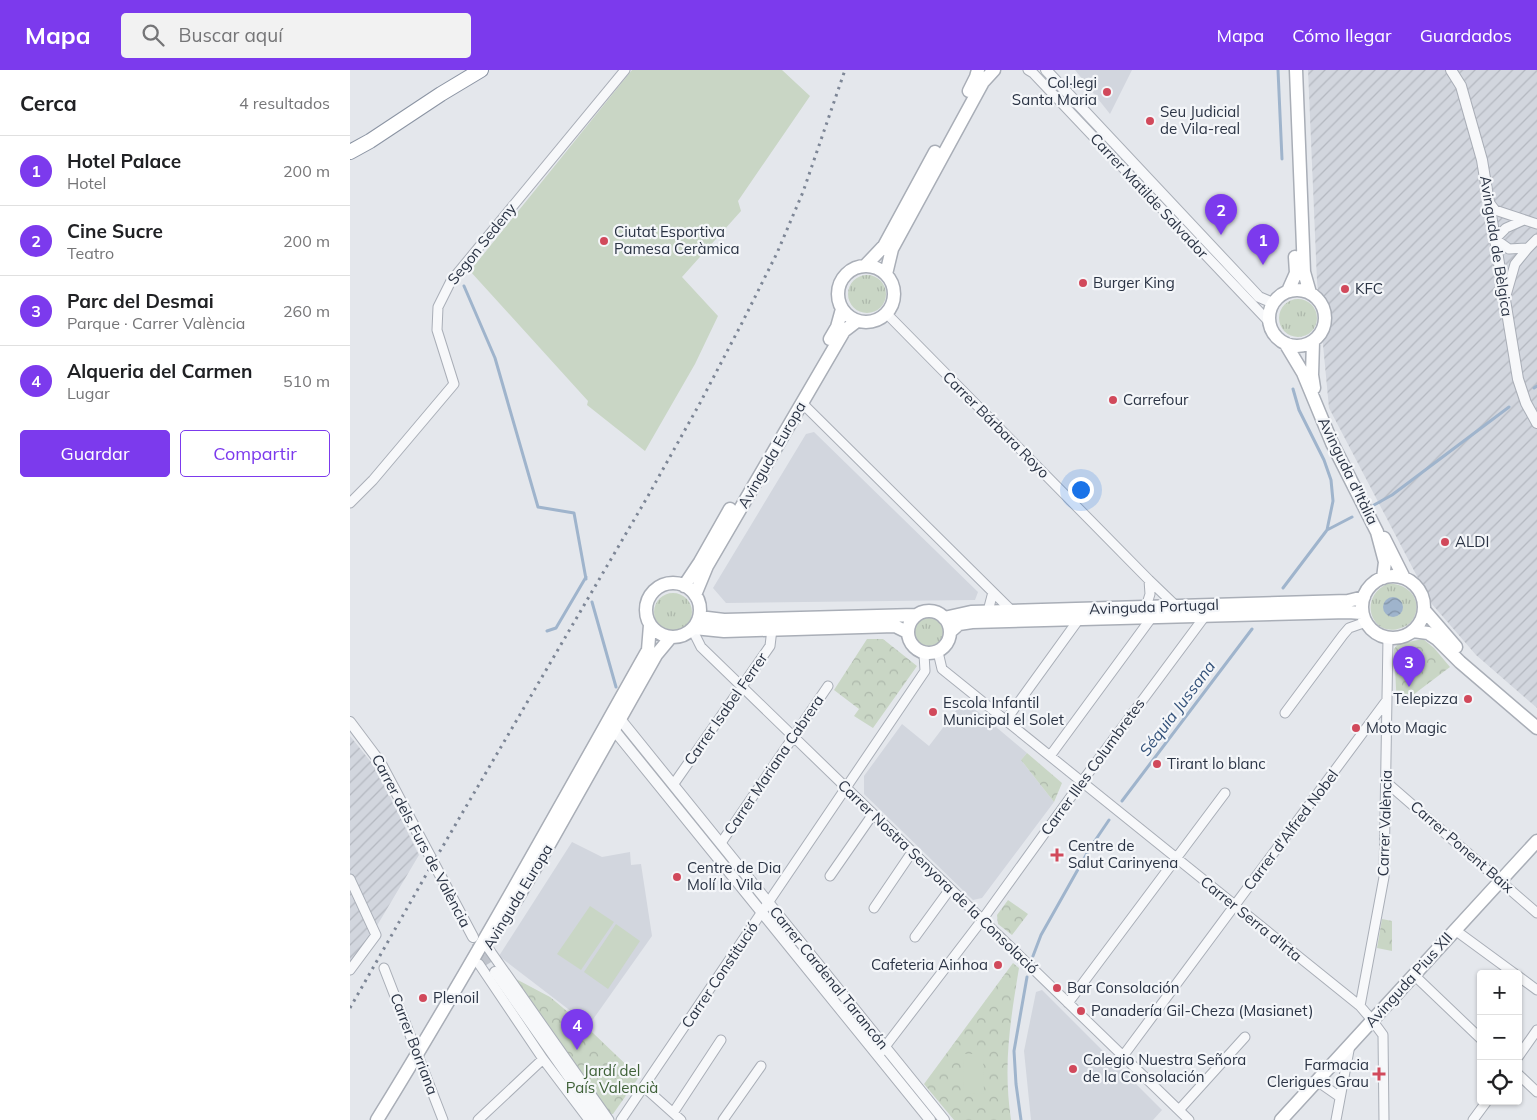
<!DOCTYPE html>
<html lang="es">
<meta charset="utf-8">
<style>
:root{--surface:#fff;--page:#f2f2f2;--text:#202124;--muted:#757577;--line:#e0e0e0;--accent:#7c3aed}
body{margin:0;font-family:Mulish,sans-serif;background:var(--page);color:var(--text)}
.controls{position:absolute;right:15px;bottom:15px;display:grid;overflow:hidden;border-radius:5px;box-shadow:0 1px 4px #0004}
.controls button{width:45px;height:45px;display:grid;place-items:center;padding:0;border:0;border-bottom:1px solid var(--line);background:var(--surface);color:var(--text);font:25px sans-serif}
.you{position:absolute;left:730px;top:419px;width:18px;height:18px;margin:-12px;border:4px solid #fff;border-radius:50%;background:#1a73e8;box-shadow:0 0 0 8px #1a73e833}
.badge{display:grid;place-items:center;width:32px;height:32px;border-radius:50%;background:var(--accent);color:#fff;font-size:16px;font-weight:700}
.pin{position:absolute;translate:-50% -41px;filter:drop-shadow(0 1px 2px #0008)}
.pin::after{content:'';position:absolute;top:26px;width:18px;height:15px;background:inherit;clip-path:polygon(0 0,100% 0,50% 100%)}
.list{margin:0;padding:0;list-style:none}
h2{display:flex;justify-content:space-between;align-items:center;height:65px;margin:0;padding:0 20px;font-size:21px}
h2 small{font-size:16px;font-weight:400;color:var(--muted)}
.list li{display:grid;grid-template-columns:32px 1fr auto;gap:15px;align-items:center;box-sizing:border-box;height:70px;padding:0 20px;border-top:1px solid var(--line)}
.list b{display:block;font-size:19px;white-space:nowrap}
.list p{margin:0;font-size:16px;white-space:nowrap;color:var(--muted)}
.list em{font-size:16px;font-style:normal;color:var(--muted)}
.actions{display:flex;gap:10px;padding:15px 20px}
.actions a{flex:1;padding:11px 0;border:1px solid var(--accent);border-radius:5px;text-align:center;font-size:18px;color:var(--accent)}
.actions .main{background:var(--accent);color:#fff}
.icon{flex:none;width:28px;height:28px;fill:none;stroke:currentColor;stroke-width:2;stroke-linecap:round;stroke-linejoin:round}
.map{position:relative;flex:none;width:1187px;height:1050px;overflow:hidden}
header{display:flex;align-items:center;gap:30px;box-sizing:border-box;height:70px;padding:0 25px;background:var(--accent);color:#fff}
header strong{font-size:24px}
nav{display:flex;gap:28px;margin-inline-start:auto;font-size:18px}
.search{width:350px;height:45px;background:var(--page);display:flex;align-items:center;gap:12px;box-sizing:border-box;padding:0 18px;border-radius:5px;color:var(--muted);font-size:19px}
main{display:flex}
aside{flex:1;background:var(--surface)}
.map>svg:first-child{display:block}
.built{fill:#d2d6de}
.industrial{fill:url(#industrial-furrows)}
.grass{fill:url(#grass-tufts)}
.park{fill:url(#park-crowns)}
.garden{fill:#c9d6c5}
.water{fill:url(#water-waves)}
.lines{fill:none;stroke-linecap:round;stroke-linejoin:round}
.stream{stroke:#9fb4cc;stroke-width:3}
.tertiary-tunnel{stroke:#bfc3cb;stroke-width:10;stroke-dasharray:10 5;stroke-linecap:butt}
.minor-casing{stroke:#a9aeb7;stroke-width:11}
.tertiary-casing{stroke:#a9aeb7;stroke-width:12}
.secondary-casing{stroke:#a9aeb7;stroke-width:15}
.trunk-casing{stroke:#8b94a3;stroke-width:16}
.minor{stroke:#f7f8fa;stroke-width:9}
.tertiary{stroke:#f7f8fa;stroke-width:10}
.secondary{stroke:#fff;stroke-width:12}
.trunk{stroke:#fff;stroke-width:14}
.rail{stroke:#7d8696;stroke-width:3;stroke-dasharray:2.5 5;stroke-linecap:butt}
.poi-dot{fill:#d1495b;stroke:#f4f6f9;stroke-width:2}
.labels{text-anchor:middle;stroke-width:4.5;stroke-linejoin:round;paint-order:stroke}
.poi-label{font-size:15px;fill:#2b3445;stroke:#f4f6f9;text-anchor:start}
.street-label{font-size:15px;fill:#2b3445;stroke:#f4f6f9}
.park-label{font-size:15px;fill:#3f6138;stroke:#f4f6f9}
.water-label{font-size:16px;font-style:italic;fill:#34527a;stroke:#f4f6f9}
</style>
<header>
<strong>Mapa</strong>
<div class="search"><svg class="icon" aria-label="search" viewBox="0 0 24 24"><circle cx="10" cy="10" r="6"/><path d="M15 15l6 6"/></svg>Buscar aquí</div>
<nav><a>Mapa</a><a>Cómo llegar</a><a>Guardados</a></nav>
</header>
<main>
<aside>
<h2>Cerca<small>4 resultados</small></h2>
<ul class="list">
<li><span class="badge">1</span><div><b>Hotel Palace</b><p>Hotel</p></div><em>200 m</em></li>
<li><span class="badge">2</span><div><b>Cine Sucre</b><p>Teatro</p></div><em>200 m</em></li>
<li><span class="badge">3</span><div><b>Parc del Desmai</b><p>Parque · Carrer València</p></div><em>260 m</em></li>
<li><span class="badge">4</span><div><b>Alqueria del Carmen</b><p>Lugar</p></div><em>510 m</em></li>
</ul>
<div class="actions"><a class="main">Guardar</a><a>Compartir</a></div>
</aside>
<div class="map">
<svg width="1187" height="1050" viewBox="0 0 1187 1050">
<defs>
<pattern id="industrial-furrows" width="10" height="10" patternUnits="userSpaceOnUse" patternTransform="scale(1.25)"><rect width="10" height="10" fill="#d2d6de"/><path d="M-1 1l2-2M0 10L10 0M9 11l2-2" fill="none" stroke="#b4b8c0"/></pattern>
<pattern id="grass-tufts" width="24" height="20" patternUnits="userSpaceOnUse" patternTransform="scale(1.25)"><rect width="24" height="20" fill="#c9d6c5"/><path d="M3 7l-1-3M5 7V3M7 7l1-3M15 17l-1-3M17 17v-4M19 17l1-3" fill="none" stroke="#adb8ab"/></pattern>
<pattern id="park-crowns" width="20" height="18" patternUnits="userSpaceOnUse" patternTransform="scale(1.25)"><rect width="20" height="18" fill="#c9d6c5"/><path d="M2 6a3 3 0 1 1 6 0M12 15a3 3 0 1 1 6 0" fill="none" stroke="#adb8ab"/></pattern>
<pattern id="water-waves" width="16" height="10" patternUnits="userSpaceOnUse" patternTransform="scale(1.25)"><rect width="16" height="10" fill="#9fb4cc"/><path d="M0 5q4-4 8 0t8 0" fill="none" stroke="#8293a7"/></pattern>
</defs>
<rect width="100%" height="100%" fill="#e4e7ec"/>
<!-- built -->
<path class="built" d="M725 0H782L760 44Z
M464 362 628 522 625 530 376 533 363 518 456 364Z
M614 630 677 683 671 690 704 732 632 828 623 830 514 724V706L552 654 579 676Z
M222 772 252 787 280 782 281 795 291 794 302 866 239 955 149 886Z
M692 920 812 1040 803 1050H681L674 981 686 922Z"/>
<!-- industrial -->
<path class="industrial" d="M958 0H1187V638L1126 585 1081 533 979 338 967 211Z
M0 666 25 697 69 785 0 901Z"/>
<!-- grass -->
<path class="grass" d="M498 224a19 19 0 1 1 38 0a19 19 0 1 1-38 0Z
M929 248a19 19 0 1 1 38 0a19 19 0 1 1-38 0Z
M1037 514C1054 512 1072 526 1065 545 1063 551 1058 556 1051 558 1022 569 1007 528 1037 514Z
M304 542a19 19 0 1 1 38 0a19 19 0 1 1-38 0Z
M565 562a14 14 0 1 1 28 0a14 14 0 1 1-28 0Z"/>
<!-- park -->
<path class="park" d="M517 569H533L567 596 523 658 504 646 509 639 484 620Z
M1073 569 1084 578 1100 597 1047 637 1044 579 1048 574Z
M677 683 712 713 704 732 671 690Z
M658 830 678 844 662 865 648 854 647 845Z
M1032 849 1042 851V881L1027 878Z
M663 893 669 898C660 953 653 995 661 1050H604L574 1014Z
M166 909 200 927 243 963 289 1007 263 1044H261Z"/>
<!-- garden -->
<path class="garden" d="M282 0H432L460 26 388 131 391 141 332 207 368 246 345 294 295 381 237 335 238 331 120 201Z
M240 836 264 852 231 900 207 884Z
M266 854 290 871 258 919 234 902Z
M613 984H633L634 1023 614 1024Z"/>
<!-- water -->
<path class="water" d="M1033 537a10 10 0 1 1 20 0a10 10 0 1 1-20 0Z"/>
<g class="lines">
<!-- stream -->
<path class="stream" d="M928 0 932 89
M114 216 145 288 188 437 224 443 236 509
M1184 318 1187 316
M943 319 949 340 974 390 981 410 983 431 977 460
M1024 435 1042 425 1159 337
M933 518 977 460 1002 447
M242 532 266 617
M197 561 206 558 236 507
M772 731 902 559
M683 886 691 865 740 778 759 750
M671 1050 666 1014 664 981 677 907"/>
<!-- tertiary-tunnel -->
<path class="tertiary-tunnel" d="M126 872 145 902"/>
<defs>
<path id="minor" d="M678 0 683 3 920 253
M1139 132 1145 140 1187 154
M1174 150 1156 158 1145 169 1159 179 1178 178
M1155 229 1165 194 1178 178 1187 169
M536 243 799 510 826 536
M452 333 662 541
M0 433 23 410 104 314 87 260 88 237 101 211 275 0
M796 537 800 524 799 510
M638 541 643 522
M342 559 351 577 839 1050
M588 582 592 599 1010 936 1022 950 1033 965 1034 1050
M935 643 993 565 999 558 1016 552
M656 650 729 549
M700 686 802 547
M1036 712 1187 843
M323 715 420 576 422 559
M371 773 478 616
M480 806 523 744
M0 809 26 865 0 900
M524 838 562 782
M1105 860 1165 904
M565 867 600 819
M138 878 259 1050
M129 894 193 989 239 1050
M34 898 93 1050
M1064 905 1131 969
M1168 906 1187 920
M718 933 875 723
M1010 936 1034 807 1038 568
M531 982 632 850 725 721 855 546
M773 986 1037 630
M1168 987 1187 960
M1168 1004 1187 1022
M967 1011 990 1027
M294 1017 331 1050
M829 1040 895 967
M323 1043 371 970
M128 1050 193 989
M271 1050 575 601 574 584
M373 1050 411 996
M986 1050 1000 975
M1123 1050 1137 1031"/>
<path id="tertiary" d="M696 0 909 227 923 233
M1101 0 1111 16 1132 90 1168 309 1176 333 1187 353
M270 649 594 1050
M0 652 30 692 123 867
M260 655 580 1050
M145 902 249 1050"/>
<path id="secondary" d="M946 0 954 202 960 223
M619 21 626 7 628 0
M488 224a28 28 0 1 1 56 0a28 28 0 1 1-56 0Z
M515 196 534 176 585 82
M536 204 542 179 633 12 644 0
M919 248a28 28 0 1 1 56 0a28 28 0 1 1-56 0Z
M938 221 946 203 945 187
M480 269 487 257 492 239
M963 271 962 305 964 318
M935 273 953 303 982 373 1027 462 1035 492 1033 508
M1034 468 1054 508
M1012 537a31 31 0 1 1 62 0a31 31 0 1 1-62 0Z
M296 540a27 27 0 1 1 54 0a27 27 0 1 1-54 0Z
M334 516 350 492 380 439
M345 525 357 496 494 261 507 251
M1074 540 1106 577
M558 562a21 21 0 1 1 42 0a21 21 0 1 1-42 0Z
M349 547 374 550 566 545
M594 548 621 542 998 531 1014 527
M344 558 374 561 545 556 557 562
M1063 561 1078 563 1087 569 1110 592 1187 658
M600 562 609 554 622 552 998 542 1012 543
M165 832 200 773 306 585 321 567
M27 1050C122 896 209 738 298 580L300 555
M931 1050 1187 771"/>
<path id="trunk" d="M0 82 20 71 91 24 131 0"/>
</defs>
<!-- minor casing -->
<use href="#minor" class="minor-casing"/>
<!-- tertiary casing -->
<use href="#tertiary" class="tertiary-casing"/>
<!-- secondary casing -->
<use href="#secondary" class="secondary-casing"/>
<!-- trunk casing -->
<use href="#trunk" class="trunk-casing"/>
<!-- minor -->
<use href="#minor" class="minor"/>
<!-- tertiary -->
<use href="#tertiary" class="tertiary"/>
<!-- secondary -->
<use href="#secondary" class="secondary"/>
<!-- trunk -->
<use href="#trunk" class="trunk"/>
<!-- rail -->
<path class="rail" d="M0 938 76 805 298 426 350 333 393 251 427 183 453 122 495 0"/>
</g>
<!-- markers -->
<g class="poi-dot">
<circle cx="757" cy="22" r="5"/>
<circle cx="800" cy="51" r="5"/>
<circle cx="254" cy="171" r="5"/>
<circle cx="733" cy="213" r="5"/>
<circle cx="995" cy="219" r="5"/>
<circle cx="763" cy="330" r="5"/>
<circle cx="1095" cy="472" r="5"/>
<circle cx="1118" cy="629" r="5"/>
<circle cx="583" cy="642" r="5"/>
<circle cx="1006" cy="658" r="5"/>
<circle cx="807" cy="694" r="5"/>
<path d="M704.5 777.5h5v5h5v5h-5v5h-5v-5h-5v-5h5z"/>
<circle cx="327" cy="807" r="5"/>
<circle cx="648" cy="895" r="5"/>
<circle cx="707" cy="918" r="5"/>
<circle cx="73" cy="928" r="5"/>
<circle cx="731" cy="941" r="5"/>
<circle cx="723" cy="999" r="5"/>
<path d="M1026.5 996.5h5v5h5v5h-5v5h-5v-5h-5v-5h5z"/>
</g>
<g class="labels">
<!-- poi labels -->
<g class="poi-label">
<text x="747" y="18" text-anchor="end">Col·legi<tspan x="747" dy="17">Santa Maria</tspan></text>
<text x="810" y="47">Seu Judicial<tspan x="810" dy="17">de Vila-real</tspan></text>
<text x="264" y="167">Ciutat Esportiva<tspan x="264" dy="17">Pamesa Ceràmica</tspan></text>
<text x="743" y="218">Burger King</text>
<text x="1005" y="224">KFC</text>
<text x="773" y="335">Carrefour</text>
<text x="1105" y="477">ALDI</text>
<text x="1108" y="634" text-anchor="end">Telepizza</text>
<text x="593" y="638">Escola Infantil<tspan x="593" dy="17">Municipal el Solet</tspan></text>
<text x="1016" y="663">Moto Magic</text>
<text x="817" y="699">Tirant lo blanc</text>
<text x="718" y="781">Centre de<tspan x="718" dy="17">Salut Carinyena</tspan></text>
<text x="337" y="803">Centre de Dia<tspan x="337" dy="17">Molí la Vila</tspan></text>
<text x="638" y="900" text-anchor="end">Cafeteria Ainhoa</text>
<text x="717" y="923">Bar Consolación</text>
<text x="83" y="933">Plenoil</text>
<text x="741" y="946">Panadería Gil-Cheza (Masianet)</text>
<text x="733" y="995">Colegio Nuestra Señora<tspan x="733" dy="17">de la Consolación</tspan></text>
<text x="1019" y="1000" text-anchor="end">Farmacia<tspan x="1019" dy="17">Clerigues Grau</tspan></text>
</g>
<!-- street labels -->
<g class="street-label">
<text transform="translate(799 126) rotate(47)" y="5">Carrer Matilde Salvador</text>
<text transform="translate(132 174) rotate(-51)" y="5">Segon Sedeny</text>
<text transform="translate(1146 176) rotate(81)" y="5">Avinguda de Bèlgica</text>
<text transform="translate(646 355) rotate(45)" y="5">Carrer Bárbara Royo</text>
<text transform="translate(422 385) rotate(-60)" y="5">Avinguda Europa</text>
<text transform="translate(998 401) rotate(64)" y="5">Avinguda d'Itàlia</text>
<text transform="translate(804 537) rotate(-2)" y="5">Avinguda Portugal</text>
<text transform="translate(376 639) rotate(-55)" y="5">Carrer Isabel Ferrer</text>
<text transform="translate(424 695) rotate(-56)" y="5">Carrer Mariana Cabrera</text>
<text transform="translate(743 697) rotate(-54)" y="5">Carrer Illes Columbretes</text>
<text transform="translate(1035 753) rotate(-88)" y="5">Carrer València</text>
<text transform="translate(941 760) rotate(-53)" y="5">Carrer d'Alfred Nobel</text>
<text transform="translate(71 771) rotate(62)" y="5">Carrer dels Furs de València</text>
<text transform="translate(1112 777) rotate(41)" y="5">Carrer Ponent Baix</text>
<text transform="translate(588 807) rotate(44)" y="5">Carrer Nostra Senyora de la Consolació</text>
<text transform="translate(168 827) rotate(-59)" y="5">Avinguda Europa</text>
<text transform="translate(901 849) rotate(39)" y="5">Carrer Serra d'Irta</text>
<text transform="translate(370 905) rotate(-56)" y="5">Carrer Constitució</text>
<text transform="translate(479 908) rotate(51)" y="5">Carrer Cardenal Tarancón</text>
<text transform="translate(1059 910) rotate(-48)" y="5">Avinguda Pius XII</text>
<text transform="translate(64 974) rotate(69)" y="5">Carrer Borriana</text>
</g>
<!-- park labels -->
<g class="park-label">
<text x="262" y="1006">Jardí del<tspan x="262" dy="17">País Valencià</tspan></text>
</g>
<!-- water labels -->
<g class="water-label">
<text transform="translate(827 638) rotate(-53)" y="6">Séquia Jussana</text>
</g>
</g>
</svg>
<div class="controls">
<button>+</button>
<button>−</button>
<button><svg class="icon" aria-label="locate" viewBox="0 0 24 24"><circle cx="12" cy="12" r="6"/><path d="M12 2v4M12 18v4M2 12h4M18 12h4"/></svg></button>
</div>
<div class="you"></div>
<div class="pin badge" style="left:913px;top:195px">1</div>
<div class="pin badge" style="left:871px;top:165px">2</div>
<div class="pin badge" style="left:1059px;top:617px">3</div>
<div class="pin badge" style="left:227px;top:980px">4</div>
</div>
</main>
